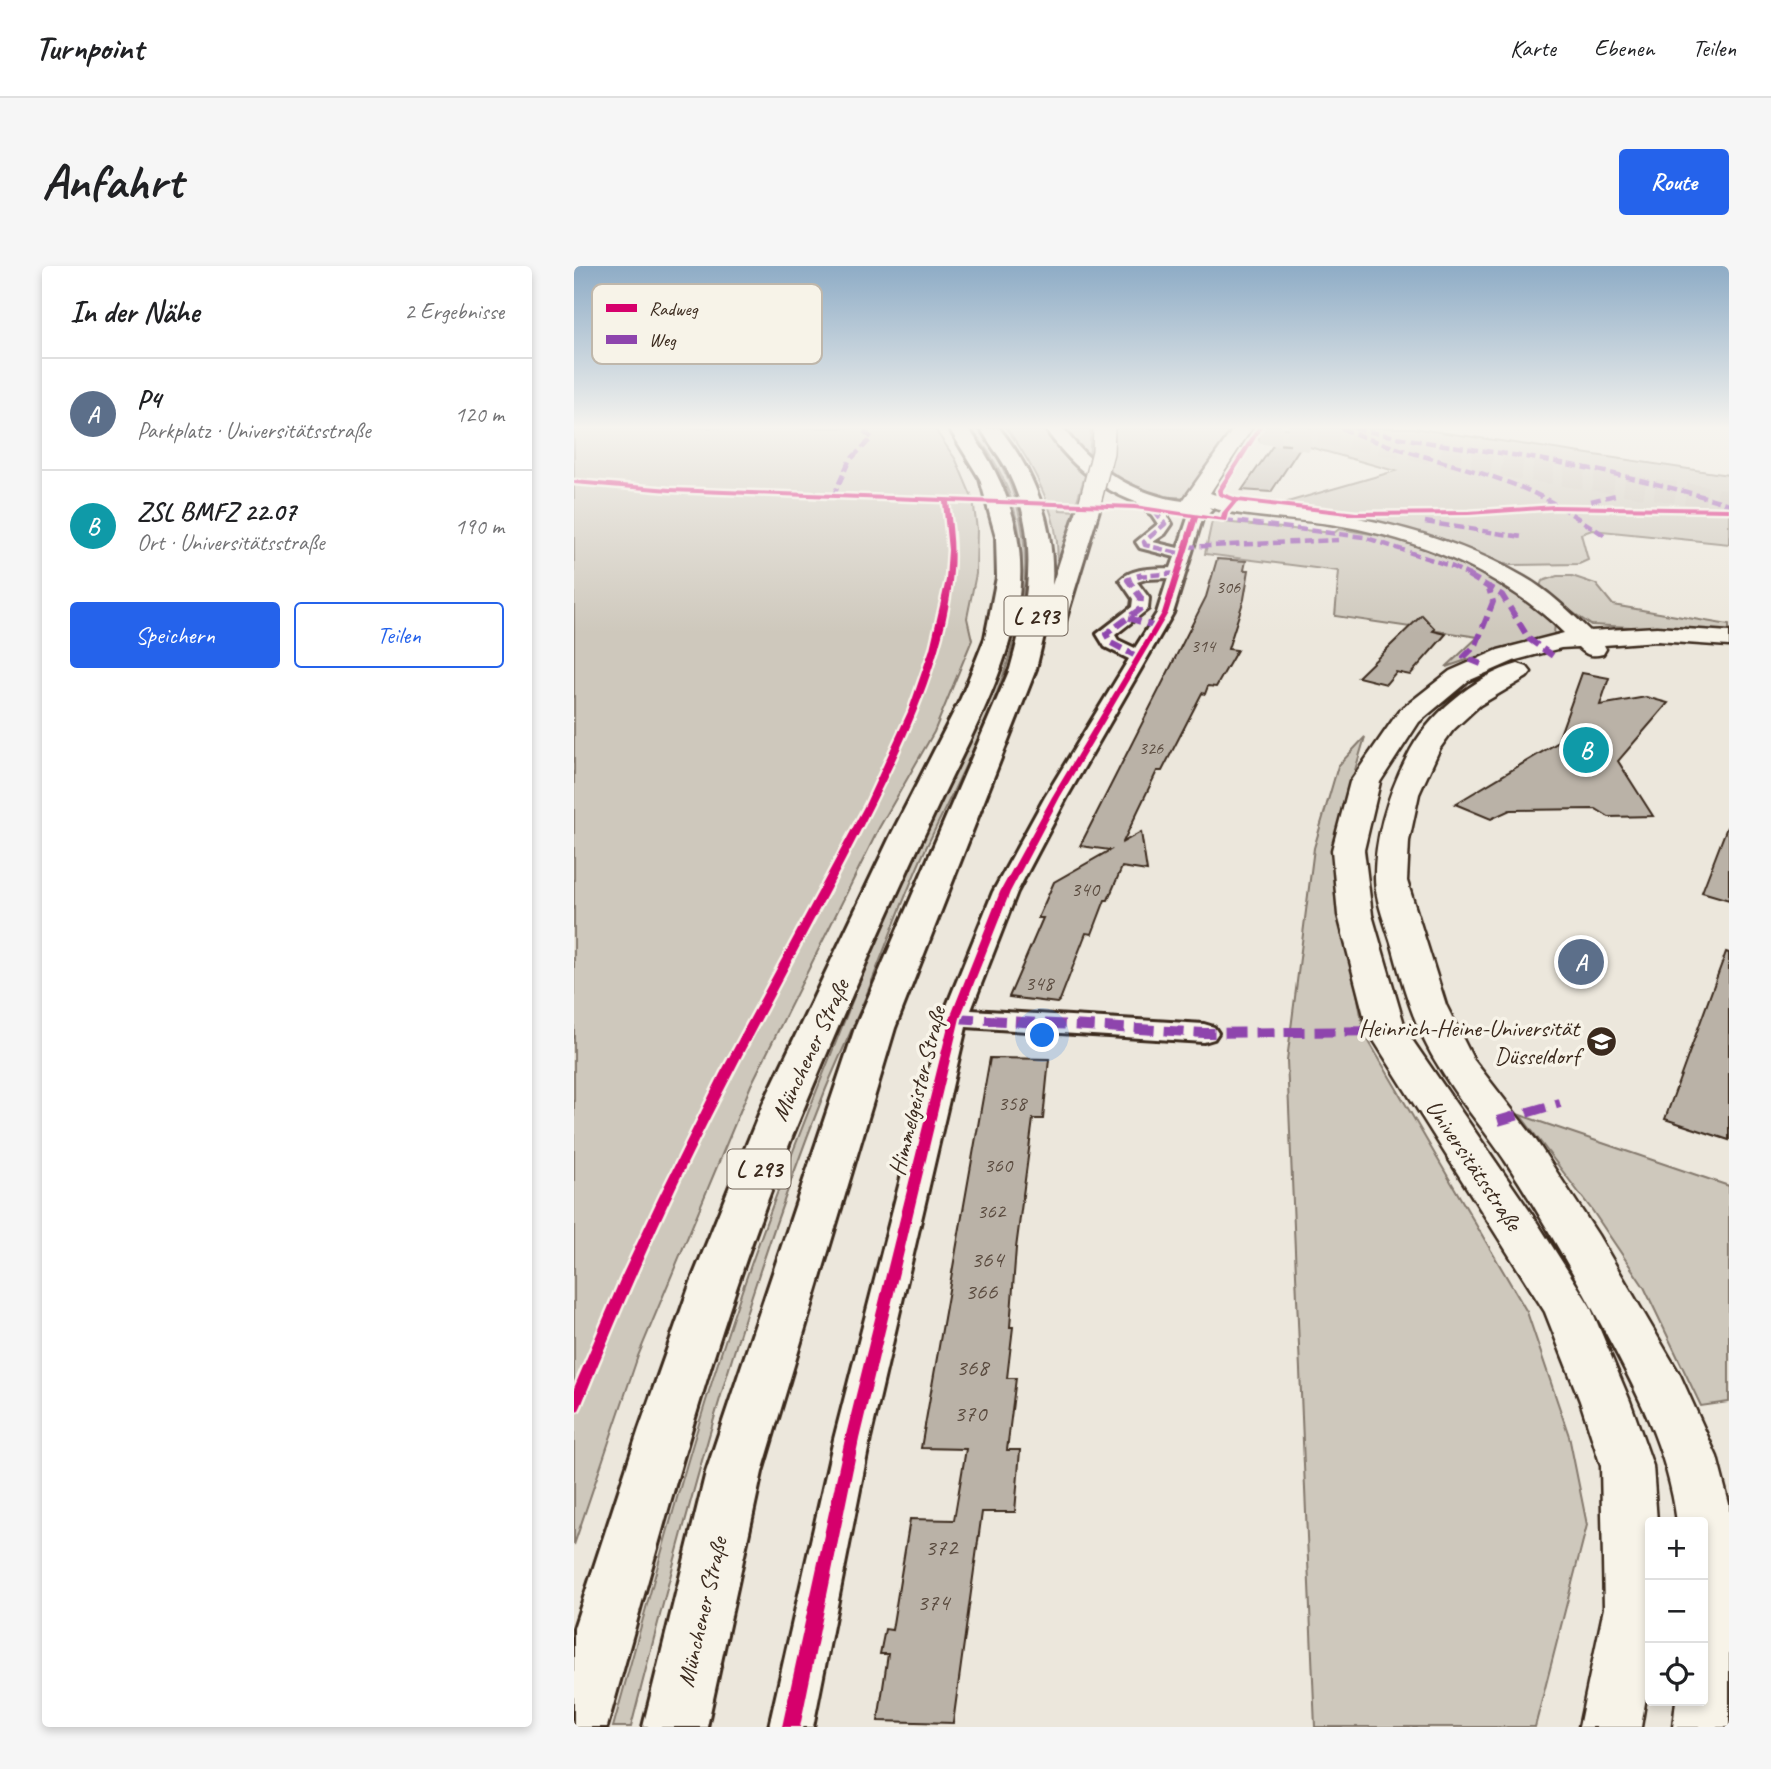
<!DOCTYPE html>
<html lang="de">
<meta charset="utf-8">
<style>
:root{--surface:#fff;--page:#f6f6f6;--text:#202124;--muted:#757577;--line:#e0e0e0;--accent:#2563eb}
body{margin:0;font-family:Caveat,sans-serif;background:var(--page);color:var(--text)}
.controls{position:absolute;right:21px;bottom:21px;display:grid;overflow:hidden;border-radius:7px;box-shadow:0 4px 10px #0003}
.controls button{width:63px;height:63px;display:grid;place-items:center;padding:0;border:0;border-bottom:2px solid var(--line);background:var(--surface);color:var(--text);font:35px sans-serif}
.you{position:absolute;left:469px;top:770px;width:24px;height:24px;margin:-18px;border:5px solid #fff;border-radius:50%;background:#1a73e8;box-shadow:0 0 0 10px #1a73e833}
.badge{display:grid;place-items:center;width:46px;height:46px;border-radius:50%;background:var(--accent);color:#fff;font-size:23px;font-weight:700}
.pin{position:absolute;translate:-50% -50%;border:4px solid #fff;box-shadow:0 2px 7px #0006}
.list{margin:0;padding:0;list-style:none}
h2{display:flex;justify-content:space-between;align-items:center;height:91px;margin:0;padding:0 28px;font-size:30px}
h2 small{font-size:23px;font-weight:400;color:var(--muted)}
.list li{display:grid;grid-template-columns:46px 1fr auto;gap:21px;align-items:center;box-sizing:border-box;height:112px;padding:0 28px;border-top:2px solid var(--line)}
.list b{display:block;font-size:26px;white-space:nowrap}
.list p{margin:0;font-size:23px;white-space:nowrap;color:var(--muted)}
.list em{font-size:23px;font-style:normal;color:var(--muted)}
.actions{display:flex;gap:14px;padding:21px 28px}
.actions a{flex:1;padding:16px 0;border:2px solid var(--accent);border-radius:7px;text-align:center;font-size:24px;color:var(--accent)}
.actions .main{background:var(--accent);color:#fff}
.icon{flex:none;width:38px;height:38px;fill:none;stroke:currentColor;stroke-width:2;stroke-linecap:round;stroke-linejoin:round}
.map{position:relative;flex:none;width:1155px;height:1461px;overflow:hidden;border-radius:7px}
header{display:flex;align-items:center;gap:42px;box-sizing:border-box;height:98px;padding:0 35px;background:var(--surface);border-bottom:2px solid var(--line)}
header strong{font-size:33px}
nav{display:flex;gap:38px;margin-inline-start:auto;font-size:24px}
.intro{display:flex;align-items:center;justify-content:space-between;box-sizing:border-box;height:168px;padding:0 42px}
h1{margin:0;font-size:49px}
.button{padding:18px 32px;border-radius:7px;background:var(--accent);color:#fff;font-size:24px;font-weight:700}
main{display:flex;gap:42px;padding:0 42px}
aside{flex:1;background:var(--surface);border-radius:7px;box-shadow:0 4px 10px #0003}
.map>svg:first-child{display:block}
.green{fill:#cec8bc;stroke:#84796d;stroke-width:2}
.building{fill:#bab2a7;stroke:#3b2a1e;stroke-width:2}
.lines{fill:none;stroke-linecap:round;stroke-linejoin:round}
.highway-tunnel{stroke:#c9c1b6;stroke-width:21;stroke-dasharray:21 10;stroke-linecap:butt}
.street-casing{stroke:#3b2a1e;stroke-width:6}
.secondary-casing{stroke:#3b2a1e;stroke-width:5}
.highway-casing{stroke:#3b2a1e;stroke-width:6}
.street{fill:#f7f3e8;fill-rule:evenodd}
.secondary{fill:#f7f3e8;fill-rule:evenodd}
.highway{fill:#f7f3e8;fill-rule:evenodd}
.highway-bridge-casing{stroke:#3b2a1e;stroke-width:24;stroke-linecap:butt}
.highway-bridge{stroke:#f7f3e8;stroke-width:21}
.quiet-far2{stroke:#8e44ad;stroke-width:4.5;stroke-dasharray:10 4.5;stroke-linecap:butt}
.quiet-far1{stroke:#8e44ad;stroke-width:6;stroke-dasharray:12 6;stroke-linecap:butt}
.quiet{stroke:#8e44ad;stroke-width:10;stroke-dasharray:20 10;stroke-linecap:butt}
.cycleway-casing{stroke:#f7f3e8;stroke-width:5}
.cycleway{fill:#d6006c;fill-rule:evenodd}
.labels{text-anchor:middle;stroke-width:7;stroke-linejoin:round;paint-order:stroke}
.far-number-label{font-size:18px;fill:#5b4c40}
.number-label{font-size:21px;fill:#5b4c40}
.shield{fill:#f7f3e8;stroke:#73665b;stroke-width:2}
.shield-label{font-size:23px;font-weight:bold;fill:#3b2a1e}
.poi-label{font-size:24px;fill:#3b2a1e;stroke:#f7f3e8;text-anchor:end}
.street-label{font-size:24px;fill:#3b2a1e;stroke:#f7f3e8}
.near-number-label{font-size:24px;fill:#5b4c40}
.key{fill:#f7f3e8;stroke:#bfb7ab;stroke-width:2}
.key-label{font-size:19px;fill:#3b2a1e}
</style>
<header>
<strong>Turnpoint</strong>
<nav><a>Karte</a><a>Ebenen</a><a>Teilen</a></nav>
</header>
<div class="intro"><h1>Anfahrt</h1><a class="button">Route</a></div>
<main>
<aside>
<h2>In der Nähe<small>2 Ergebnisse</small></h2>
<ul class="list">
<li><span class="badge" style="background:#5c6f8a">A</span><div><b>P4</b><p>Parkplatz · Universitätsstraße</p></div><em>120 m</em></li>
<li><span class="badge" style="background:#0f9aa8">B</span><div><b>ZSL BMFZ 22.07</b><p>Ort · Universitätsstraße</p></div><em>190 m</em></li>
</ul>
<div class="actions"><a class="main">Speichern</a><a>Teilen</a></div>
</aside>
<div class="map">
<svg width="1155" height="1461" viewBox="0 0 1155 1461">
<rect width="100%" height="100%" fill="#ece7dc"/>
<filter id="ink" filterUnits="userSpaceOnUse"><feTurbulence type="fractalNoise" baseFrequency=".0143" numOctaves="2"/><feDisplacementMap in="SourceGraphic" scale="14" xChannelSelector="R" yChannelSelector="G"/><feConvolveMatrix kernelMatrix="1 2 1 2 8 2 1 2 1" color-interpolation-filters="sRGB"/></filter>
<g filter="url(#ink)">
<!-- green -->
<path class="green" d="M0 162H360L382 194 399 234 403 263 402 308 393 352 398 374 360 466 305 562 177 819 64 1090 0 1279Z
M396 162H403C442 209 457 271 449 331 436 419 390 502 352 582 330 630 312 680 292 730 279 762 264 793 251 825 169 1031 112 1246 57 1461H39C77 1325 113 1188 158 1054 195 943 238 836 281 728 298 685 316 642 336 600 370 529 406 459 430 383 434 368 441 352 444 337 456 273 438 210 396 162Z
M432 162H475L512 206 502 238 477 236 479 241H487L486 244 505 245 485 305H481C493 262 458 195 432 162Z
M487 162H517L515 197Z
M540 162H661L609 237H604V231H597L595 235 536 213Z
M691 162H839L1155 209V278L1018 264 1007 268 1014 294 1005 298 936 299 921 296 826 262 784 252 781 246 710 237 821 205 732 180 686 176 685 173Z
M638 255 760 267 765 263 829 273 912 306 981 356 980 369 931 381 872 401 904 371 761 350 765 305 631 288Z
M998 310 1022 318 1039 339 1155 359V366L1017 359 965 323 968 315 983 310Z
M791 471 773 531 774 675 790 767 953 1046 995 1170 1013 1259 961 1461H741L713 794 740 582 764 500Z
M946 849 1155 920V1136L1127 1140 1070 1021 1018 944Z"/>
<!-- building -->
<path class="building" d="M700 178 727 180 697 226 668 224Z
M643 293 672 295 670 304H675L670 333 654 383 663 384 642 421 634 420 631 428 628 427 588 505H583L549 576 567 566 573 605 548 601 534 634H531L518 668 512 667 486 734 483 737 435 731 469 652H464L480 616 536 584 506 580 632 331Z
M848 349 861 363 859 365 872 368 836 409 822 406 812 418 784 411Z
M1008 407 1035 412 1026 439 1072 431 1094 437 1044 495 1079 550 1035 551 1022 543 936 544 917 553 881 538 983 477Z
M1153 561H1155V634L1128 626Z
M1152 686 1155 687V874L1091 853Z
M416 792 475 793 469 853H459L442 982 436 1061H439L433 1112H442L433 1184H446L441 1246H408L379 1457 304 1455 314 1388H306L311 1363 318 1364 336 1253 380 1254 392 1183 347 1182Z"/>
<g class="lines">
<!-- highway-tunnel -->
<path class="highway-tunnel" d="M656 162 737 175
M714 162 939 202 1155 234"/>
<defs>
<path id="street" d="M577 239 589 243 598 258 591 268 579 276 604 282 615 249 627 240 634 244 629 250 599 347 493 531 443 626 397 744 630 758 640 761 644 767 640 773 630 776 392 761 296 1173 239 1461H195L260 1173 368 752 419 626 471 531 555 393 531 381 523 368 558 341 559 333 546 314C559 301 580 303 597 302L601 291 566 282 562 276 584 258 578 249 570 243ZM594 312 583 347 561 382 544 374 541 369 574 343 575 332 563 316 572 313Z"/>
<path id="secondary" d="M660 162H678L636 227 647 231C751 245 858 257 950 311 975 325 996 346 1016 365L1083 361 1155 366V380L1083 375 1030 379 1032 383 1029 388C1017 391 1012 389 1004 381L987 382 942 394 894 415 845 456 806 516 790 584 798 649 832 765 959 950 1016 1040 1056 1135 1079 1200 1083 1256H1076V1407L1067 1461H1005L1030 1342 1027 1200 1006 1135 971 1046 794 765 764 649 758 584 776 516 825 445 876 405 924 384 990 367C928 306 842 271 756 258 717 252 673 252 634 241L633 247H619L608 236Z
M944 398 953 401 957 406 953 411 906 439 879 464 866 482 845 528 835 575 833 615 872 739 899 793 961 873 1024 969 1106 1109 1143 1191 1155 1238V1461H1099L1102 1435H1129V1256H1103C1094 1184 1062 1124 1028 1060 998 1005 967 949 932 896 911 864 885 835 865 801 842 765 830 724 819 683 813 662 801 634 801 612 801 568 814 529 833 491 852 451 901 409 944 398Z"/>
<path id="highway" d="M375 162H394C434 216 455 277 443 344 429 416 392 479 362 544 316 640 273 739 232 837 147 1038 92 1252 33 1461H0V1362L65 1163 117 1016 189 838 317 569 387 432 411 372 423 311 422 271 406 213Z
M407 162H425C462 207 481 261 478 319L503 244 507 240H521L525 244 490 359 486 364 471 365 462 403 321 762 188 1206 133 1461H69L132 1206 281 762 436 403C455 337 466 272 435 208 428 192 414 177 407 162Z
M471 162H489C514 197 549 221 591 232 606 235 620 236 634 240L638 244 634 248C621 252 606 248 592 245 539 233 501 207 471 162Z"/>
</defs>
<!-- street casing -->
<use href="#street" class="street-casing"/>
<!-- secondary casing -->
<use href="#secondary" class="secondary-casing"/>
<!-- highway casing -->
<use href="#highway" class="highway-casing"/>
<!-- street -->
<use href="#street" class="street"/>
<!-- secondary -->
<use href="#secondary" class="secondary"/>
<!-- highway -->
<use href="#highway" class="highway"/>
<defs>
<path id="highway-bridge" d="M514 244 529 186 530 162"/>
</defs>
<!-- highway-bridge casing -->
<use href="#highway-bridge" class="highway-bridge-casing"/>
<!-- highway-bridge -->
<use href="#highway-bridge" class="highway-bridge"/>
<!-- quiet-far2 -->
<path class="quiet-far2" d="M767 162C823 186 884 197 941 219 973 231 1002 251 1030 269
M780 162C847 178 915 184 982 196 1041 207 1098 221 1155 238
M259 231 275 195 298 172 286 162
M1017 235 1041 229
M580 244 591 258 570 276 571 279 608 288
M650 254 790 271 879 301 897 310
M851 256 948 271
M612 281 765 274
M563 310 605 307"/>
<!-- quiet-far1 -->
<path class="quiet-far1" d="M894 309 928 329 955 373 983 393
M555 352 582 361
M564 391 537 377 532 368 566 343 567 332 554 314 568 309
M907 398 890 391 902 379 919 336 914 319"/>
<!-- quiet -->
<path class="quiet" d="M381 752 630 767 813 765
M924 855 986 837"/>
<defs>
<path id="cycleway" d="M683 162H688L649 224V227L663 232 782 246 894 245 980 239 1155 242V246L980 243 894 249 782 250 663 236 654 247 652 255 624 252 594 347 486 531 436 626 386 752 285 1173 226 1461H208L271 1173 376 752 426 626 478 531 588 347 618 251 561 243 375 236C378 259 381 282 379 305 372 397 322 495 280 577 237 660 192 742 149 826 96 928 50 1033 7 1140L5 1144 0 1146V1122L46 1014 85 931 146 808 291 539 334 446 356 383 372 314 374 284 369 236 96 226 0 218V214L96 222 561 239 647 252 648 247 658 235 644 229 643 224Z"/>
</defs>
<!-- cycleway casing -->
<use href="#cycleway" class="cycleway-casing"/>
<!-- cycleway -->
<use href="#cycleway" class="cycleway"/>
</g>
</g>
<!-- sky -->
<linearGradient id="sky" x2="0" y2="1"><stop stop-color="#8eacc6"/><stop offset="0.44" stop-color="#f6f4ef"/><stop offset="1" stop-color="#f6f4ef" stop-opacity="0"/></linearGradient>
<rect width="1155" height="367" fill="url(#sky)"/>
<!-- icons -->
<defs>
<symbol id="university-disc" viewBox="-11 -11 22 22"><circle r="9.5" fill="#3b2a1e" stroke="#f7f3e8"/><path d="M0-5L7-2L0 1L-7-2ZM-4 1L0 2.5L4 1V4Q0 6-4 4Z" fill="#fff"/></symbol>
</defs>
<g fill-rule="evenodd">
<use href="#university-disc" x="1010" y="758" width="35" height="35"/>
</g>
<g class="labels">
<!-- far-number labels -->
<g class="far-number-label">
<text x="654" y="327">306</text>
<text x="629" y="386">314</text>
<text x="577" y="488">326</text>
</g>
<!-- number labels -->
<g class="number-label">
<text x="511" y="630">340</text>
<text x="465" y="724">348</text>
<text x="438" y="844">358</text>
<text x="424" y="906">360</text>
<text x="417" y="952">362</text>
</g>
<!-- shield labels -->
<g class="shield">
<rect x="430.5" y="330.5" width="63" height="39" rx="5"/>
<rect x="153.5" y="883.5" width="63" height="39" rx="5"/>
</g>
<g class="shield-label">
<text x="462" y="358">L 293</text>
<text x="185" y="911">L 293</text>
</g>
<!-- poi labels -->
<g class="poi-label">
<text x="1005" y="770">Heinrich-Heine-Universität<tspan x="1005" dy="28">Düsseldorf</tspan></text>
</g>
<!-- street labels -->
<g class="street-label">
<text transform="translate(236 784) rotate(-65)" y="8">Münchener Straße</text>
<text transform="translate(343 825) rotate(-76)" y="8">Himmelgeister Straße</text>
<text transform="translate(900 899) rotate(56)" y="8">Universitätsstraße</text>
<text transform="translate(128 1346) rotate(-77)" y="8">Münchener Straße</text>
</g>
<!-- near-number labels -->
<g class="near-number-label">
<text x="413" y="1001">364</text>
<text x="407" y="1033">366</text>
<text x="398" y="1109">368</text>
<text x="396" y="1155">370</text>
<text x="367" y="1289">372</text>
<text x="359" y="1344">374</text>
</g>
</g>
<!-- legend -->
<rect x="18" y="18" width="230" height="80" rx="10" class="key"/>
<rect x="32" y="38" width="31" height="8" fill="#d6006c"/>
<rect x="32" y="69" width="31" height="9" fill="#8e44ad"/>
<g class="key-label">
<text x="75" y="49">Radweg</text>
<text x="75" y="80">Weg</text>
</g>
</svg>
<div class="controls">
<button>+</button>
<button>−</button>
<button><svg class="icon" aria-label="locate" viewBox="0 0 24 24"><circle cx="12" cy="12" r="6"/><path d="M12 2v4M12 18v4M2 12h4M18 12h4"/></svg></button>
</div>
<div class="you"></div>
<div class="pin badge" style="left:1007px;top:696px;background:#5c6f8a">A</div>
<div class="pin badge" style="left:1012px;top:484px;background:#0f9aa8">B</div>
</div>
</main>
